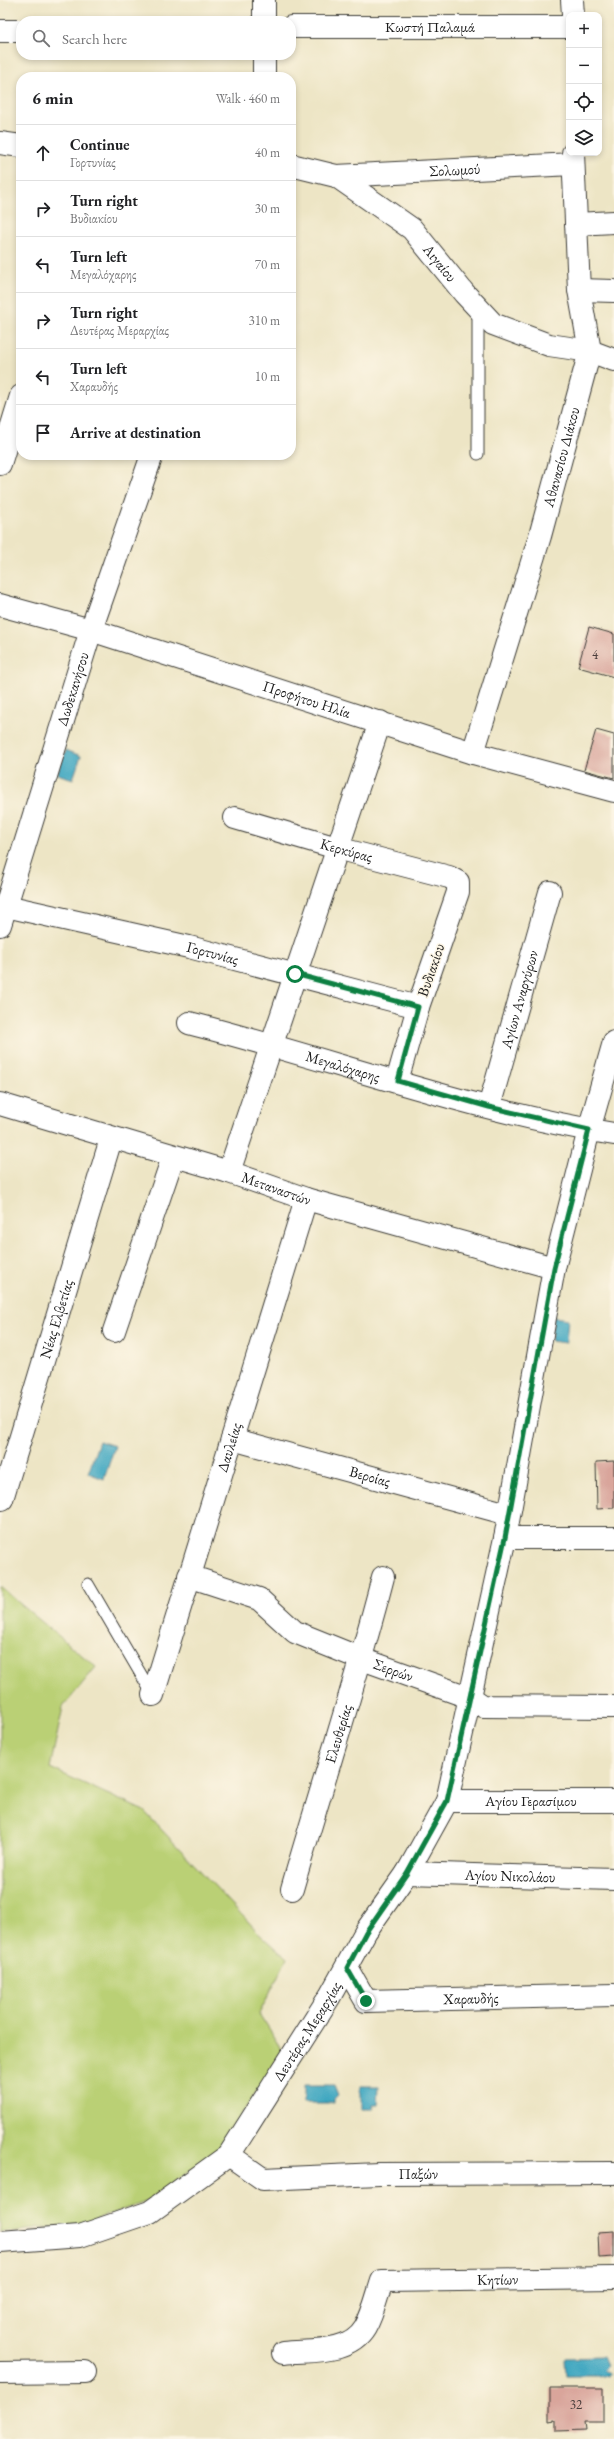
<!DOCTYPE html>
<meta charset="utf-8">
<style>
:root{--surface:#fff;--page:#f6f6f6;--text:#202124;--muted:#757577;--line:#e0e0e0}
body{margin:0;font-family:"EB Garamond",serif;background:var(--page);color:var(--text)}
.controls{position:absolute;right:12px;top:12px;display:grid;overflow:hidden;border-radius:8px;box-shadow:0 2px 6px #0003}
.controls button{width:36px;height:36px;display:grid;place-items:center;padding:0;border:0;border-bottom:1px solid var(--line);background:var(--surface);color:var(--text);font:20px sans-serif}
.stop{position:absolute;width:12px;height:12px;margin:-9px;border:3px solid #0b8043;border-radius:50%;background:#fff}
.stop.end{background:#0b8043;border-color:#fff;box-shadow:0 1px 4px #0008}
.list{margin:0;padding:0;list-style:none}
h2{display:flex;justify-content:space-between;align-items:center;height:52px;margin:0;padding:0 16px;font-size:17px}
h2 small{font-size:13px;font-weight:400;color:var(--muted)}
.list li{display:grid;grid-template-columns:26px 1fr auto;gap:12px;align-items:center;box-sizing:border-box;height:56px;padding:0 16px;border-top:1px solid var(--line)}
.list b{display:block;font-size:15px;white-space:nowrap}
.list p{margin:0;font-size:13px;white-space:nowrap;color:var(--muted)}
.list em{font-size:13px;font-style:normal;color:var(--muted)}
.icon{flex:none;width:22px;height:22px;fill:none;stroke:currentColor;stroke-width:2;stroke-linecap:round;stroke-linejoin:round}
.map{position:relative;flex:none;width:614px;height:2439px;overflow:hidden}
.search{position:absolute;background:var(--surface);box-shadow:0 2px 6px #0003;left:16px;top:16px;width:280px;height:44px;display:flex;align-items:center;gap:10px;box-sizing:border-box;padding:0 14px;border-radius:16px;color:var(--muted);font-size:15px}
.panel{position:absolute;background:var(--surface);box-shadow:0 2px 6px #0003;left:16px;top:72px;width:280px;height:388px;border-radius:16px}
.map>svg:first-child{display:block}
.green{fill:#bad075;stroke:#6b7648}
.water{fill:#41a7c1;stroke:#2e626e}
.building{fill:#d9a59b}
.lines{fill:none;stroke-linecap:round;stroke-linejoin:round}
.lane-casing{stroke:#3b3a35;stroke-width:13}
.street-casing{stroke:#3b3a35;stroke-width:24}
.secondary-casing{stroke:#3b3a35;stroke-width:24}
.lane{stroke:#fff;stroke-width:11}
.street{stroke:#fff;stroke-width:22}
.secondary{stroke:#fff;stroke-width:22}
.route{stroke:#0b8043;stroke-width:5}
.labels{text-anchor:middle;stroke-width:3;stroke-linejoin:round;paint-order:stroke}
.number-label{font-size:13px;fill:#4b3e3c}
.street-label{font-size:15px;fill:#1c1c1c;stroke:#fcf5e5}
</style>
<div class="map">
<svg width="614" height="2439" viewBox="0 0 614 2439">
<rect width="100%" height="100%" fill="#fcf5e5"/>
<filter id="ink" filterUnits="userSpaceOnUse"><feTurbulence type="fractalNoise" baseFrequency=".025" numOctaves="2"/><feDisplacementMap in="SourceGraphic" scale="8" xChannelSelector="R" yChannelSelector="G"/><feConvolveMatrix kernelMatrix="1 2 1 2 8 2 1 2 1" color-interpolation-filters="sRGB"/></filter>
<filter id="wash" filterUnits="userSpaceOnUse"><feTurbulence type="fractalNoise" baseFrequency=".012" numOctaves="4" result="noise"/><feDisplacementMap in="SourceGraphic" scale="16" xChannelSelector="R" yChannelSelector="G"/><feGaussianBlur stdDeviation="0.9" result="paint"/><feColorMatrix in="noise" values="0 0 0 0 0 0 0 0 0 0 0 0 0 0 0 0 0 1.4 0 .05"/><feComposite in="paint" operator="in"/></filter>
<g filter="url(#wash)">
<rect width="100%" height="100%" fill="#ede5c5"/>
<!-- green -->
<path class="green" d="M0 1587 96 1667 63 1707 50 1768 144 1811 257 1931 287 1958 259 2014 283 2051 216 2153 146 2202 80 2224 0 2233Z"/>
<!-- water -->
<path class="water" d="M66 750 81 756 73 779 57 774Z
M553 1317 568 1319 566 1343 551 1341Z
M99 1441 115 1446 104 1479 88 1473Z
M304 2085H334L338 2095 334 2099V2103H304Z
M361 2086H379L378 2105H372L373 2110H361Z
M603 2357 607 2366 603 2370 610 2373 608 2376H566L565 2358Z"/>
<g id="blocks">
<!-- building -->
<path class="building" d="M589 627 614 634V677L578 667Z
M596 730 614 735V778L584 770Z
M614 1461V1508L597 1509 596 1462Z
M614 2231V2257L599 2258 598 2232Z
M550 2388H603V2422H584L585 2430 556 2431V2420L550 2421Z"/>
</g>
</g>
<g filter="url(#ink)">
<use href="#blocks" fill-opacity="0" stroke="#3b3a35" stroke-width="1"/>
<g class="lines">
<defs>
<path id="lane" d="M478 454V309
M88 1584 153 1695"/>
<g id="street">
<path d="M264 0V21"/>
<path id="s1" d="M291 27H569"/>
<path d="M0 31H21"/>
<path d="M264 77V55"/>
<path id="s2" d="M336 176 573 164"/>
<path d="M576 224 614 222"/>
<path d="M0 464 21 396"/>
<path id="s3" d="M0 605 91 630 473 753 614 791"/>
<path id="s4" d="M473 753 540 536 590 351"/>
<path id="s5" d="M235 818 337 848 449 877 458 882V892L418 1007 397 1081"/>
<path id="s6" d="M6 906 189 947 418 1007"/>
<path id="s7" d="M0 925 91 630 152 455"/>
<path id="s8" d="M189 1023C330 1059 470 1111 614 1134"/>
<path id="s9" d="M0 1104 229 1172 306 1199 554 1268"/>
<path id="s10" d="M489 1107 550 892"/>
<path d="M229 1172 380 722"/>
<path d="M114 1331 173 1157"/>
<path id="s11" d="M232 1439 508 1514"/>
<path id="s12" d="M2 1499 111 1139"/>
<path d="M505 1538H614"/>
<path id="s13" d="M189 1576 259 1599 295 1632 362 1659 471 1698 483 1706 614 1707"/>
<path id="s14" d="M153 1695 306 1199"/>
<path id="s15" d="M447 1801H614"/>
<path id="s16" d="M407 1873 614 1879"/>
<path id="s17" d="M292 1889C322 1785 356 1682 383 1577"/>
<path id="s18" d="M347 1968 366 2001 614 1995"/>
<path id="s19" d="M229 2155 263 2179 379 2174 614 2173"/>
<path id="s20" d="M0 2242 80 2236 150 2212 229 2155 330 1996 366 1931 407 1873 447 1801 505 1538 554 1268 589 1130 614 1042"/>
<path id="s21" d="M283 2353C310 2350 349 2355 365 2328 373 2314 377 2296 382 2281L614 2278"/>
<path d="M0 2373 85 2372"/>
</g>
<g id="secondary">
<path d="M572 0 573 15"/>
<path d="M0 143 21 146"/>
<path d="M573 153 579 290 590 351"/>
<path id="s22" d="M291 165 336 176 412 229 464 293 493 324 549 345 590 351 614 360"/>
<path d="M579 290 614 291"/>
</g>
</defs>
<!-- lane casing -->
<use href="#lane" class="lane-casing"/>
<!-- street casing -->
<use href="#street" class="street-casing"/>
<!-- secondary casing -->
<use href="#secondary" class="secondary-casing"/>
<!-- lane -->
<use href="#lane" class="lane"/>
<!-- street -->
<use href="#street" class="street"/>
<!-- secondary -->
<use href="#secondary" class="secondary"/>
</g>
</g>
<g class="lines" filter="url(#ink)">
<!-- route -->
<path class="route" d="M295 974 418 1007 398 1081 489 1107 589 1130 554 1268 505 1538 447 1801 407 1873 366 1932 347 1968 366 2001"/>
</g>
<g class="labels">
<!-- number labels -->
<g class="number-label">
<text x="595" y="659">4</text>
<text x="576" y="2409">32</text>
</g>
<!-- street labels -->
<g class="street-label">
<text dy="5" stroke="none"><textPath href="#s1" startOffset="139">Κωστή Παλαμά</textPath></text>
<text dy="5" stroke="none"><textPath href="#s2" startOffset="119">Σολωμού</textPath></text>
<text dy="5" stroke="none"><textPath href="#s22" startOffset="183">Αιγαίου</textPath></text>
<text dy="5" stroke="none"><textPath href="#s4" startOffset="309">Αθανασίου Διάκου</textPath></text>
<text dy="5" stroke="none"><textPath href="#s7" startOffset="247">Δωδεκανήσου</textPath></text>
<text dy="5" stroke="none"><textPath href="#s3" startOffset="321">Προφήτου Ηλία</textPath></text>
<text dy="5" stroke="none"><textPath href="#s5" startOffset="116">Κερκύρας</textPath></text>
<text dy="5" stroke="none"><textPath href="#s6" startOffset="212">Γορτυνίας</textPath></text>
<text transform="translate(431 970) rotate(-71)" y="5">Βυδιακίου</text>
<text dy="5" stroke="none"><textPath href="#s10" startOffset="112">Αγίων Αναργύρων</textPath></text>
<text dy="5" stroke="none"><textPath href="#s8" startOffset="160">Μεγαλόχαρης</textPath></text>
<text dy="5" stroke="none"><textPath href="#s9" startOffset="289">Μεταναστών</textPath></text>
<text dy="5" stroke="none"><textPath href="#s12" startOffset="188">Νέας Ελβετίας</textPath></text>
<text dy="5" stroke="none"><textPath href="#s14" startOffset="259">Δαυλείας</textPath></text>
<text dy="5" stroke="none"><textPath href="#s11" startOffset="143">Βεροίας</textPath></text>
<text dy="5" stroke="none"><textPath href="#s13" startOffset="228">Σερρών</textPath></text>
<text dy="5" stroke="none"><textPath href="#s17" startOffset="162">Ελευθερίας</textPath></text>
<text dy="5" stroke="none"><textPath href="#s15" startOffset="84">Αγίου Γερασίμου</textPath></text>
<text dy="5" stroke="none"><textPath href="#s16" startOffset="103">Αγίου Νικολάου</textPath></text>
<text dy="5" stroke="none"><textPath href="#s18" startOffset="143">Χαραυδής</textPath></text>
<text dy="5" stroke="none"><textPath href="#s20" startOffset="398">Δευτέρας Μεραρχίας</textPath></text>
<text dy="5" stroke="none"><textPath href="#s19" startOffset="197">Παξών</textPath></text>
<text dy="5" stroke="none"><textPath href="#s21" startOffset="255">Κητίων</textPath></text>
</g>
</g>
</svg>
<div class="controls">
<button>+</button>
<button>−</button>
<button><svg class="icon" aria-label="locate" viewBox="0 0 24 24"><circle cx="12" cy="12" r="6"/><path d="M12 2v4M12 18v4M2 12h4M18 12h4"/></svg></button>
<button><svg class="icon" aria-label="layers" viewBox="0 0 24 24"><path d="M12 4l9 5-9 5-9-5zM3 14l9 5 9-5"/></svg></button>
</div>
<div class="stop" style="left:295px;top:974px"></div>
<div class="stop end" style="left:366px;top:2001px"></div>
<div class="search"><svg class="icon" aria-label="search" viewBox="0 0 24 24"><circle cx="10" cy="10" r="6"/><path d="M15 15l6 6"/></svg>Search here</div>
<section class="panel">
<h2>6 min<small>Walk · 460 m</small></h2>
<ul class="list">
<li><svg class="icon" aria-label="ahead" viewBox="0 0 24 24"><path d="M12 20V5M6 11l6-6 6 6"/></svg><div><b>Continue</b><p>Γορτυνίας</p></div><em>40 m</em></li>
<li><svg class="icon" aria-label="right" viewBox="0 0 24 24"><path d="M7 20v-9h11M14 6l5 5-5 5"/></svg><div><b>Turn right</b><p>Βυδιακίου</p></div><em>30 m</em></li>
<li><svg class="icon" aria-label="left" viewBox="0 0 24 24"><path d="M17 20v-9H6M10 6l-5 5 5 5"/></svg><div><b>Turn left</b><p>Μεγαλόχαρης</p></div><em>70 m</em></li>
<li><svg class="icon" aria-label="right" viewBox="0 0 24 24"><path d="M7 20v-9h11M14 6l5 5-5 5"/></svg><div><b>Turn right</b><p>Δευτέρας Μεραρχίας</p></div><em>310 m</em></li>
<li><svg class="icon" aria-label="left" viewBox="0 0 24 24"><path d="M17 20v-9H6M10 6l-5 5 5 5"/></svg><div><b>Turn left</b><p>Χαραυδής</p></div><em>10 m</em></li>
<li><svg class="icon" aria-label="arrive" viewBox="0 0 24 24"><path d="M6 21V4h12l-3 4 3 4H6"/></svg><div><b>Arrive at destination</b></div></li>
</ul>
</section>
</div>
